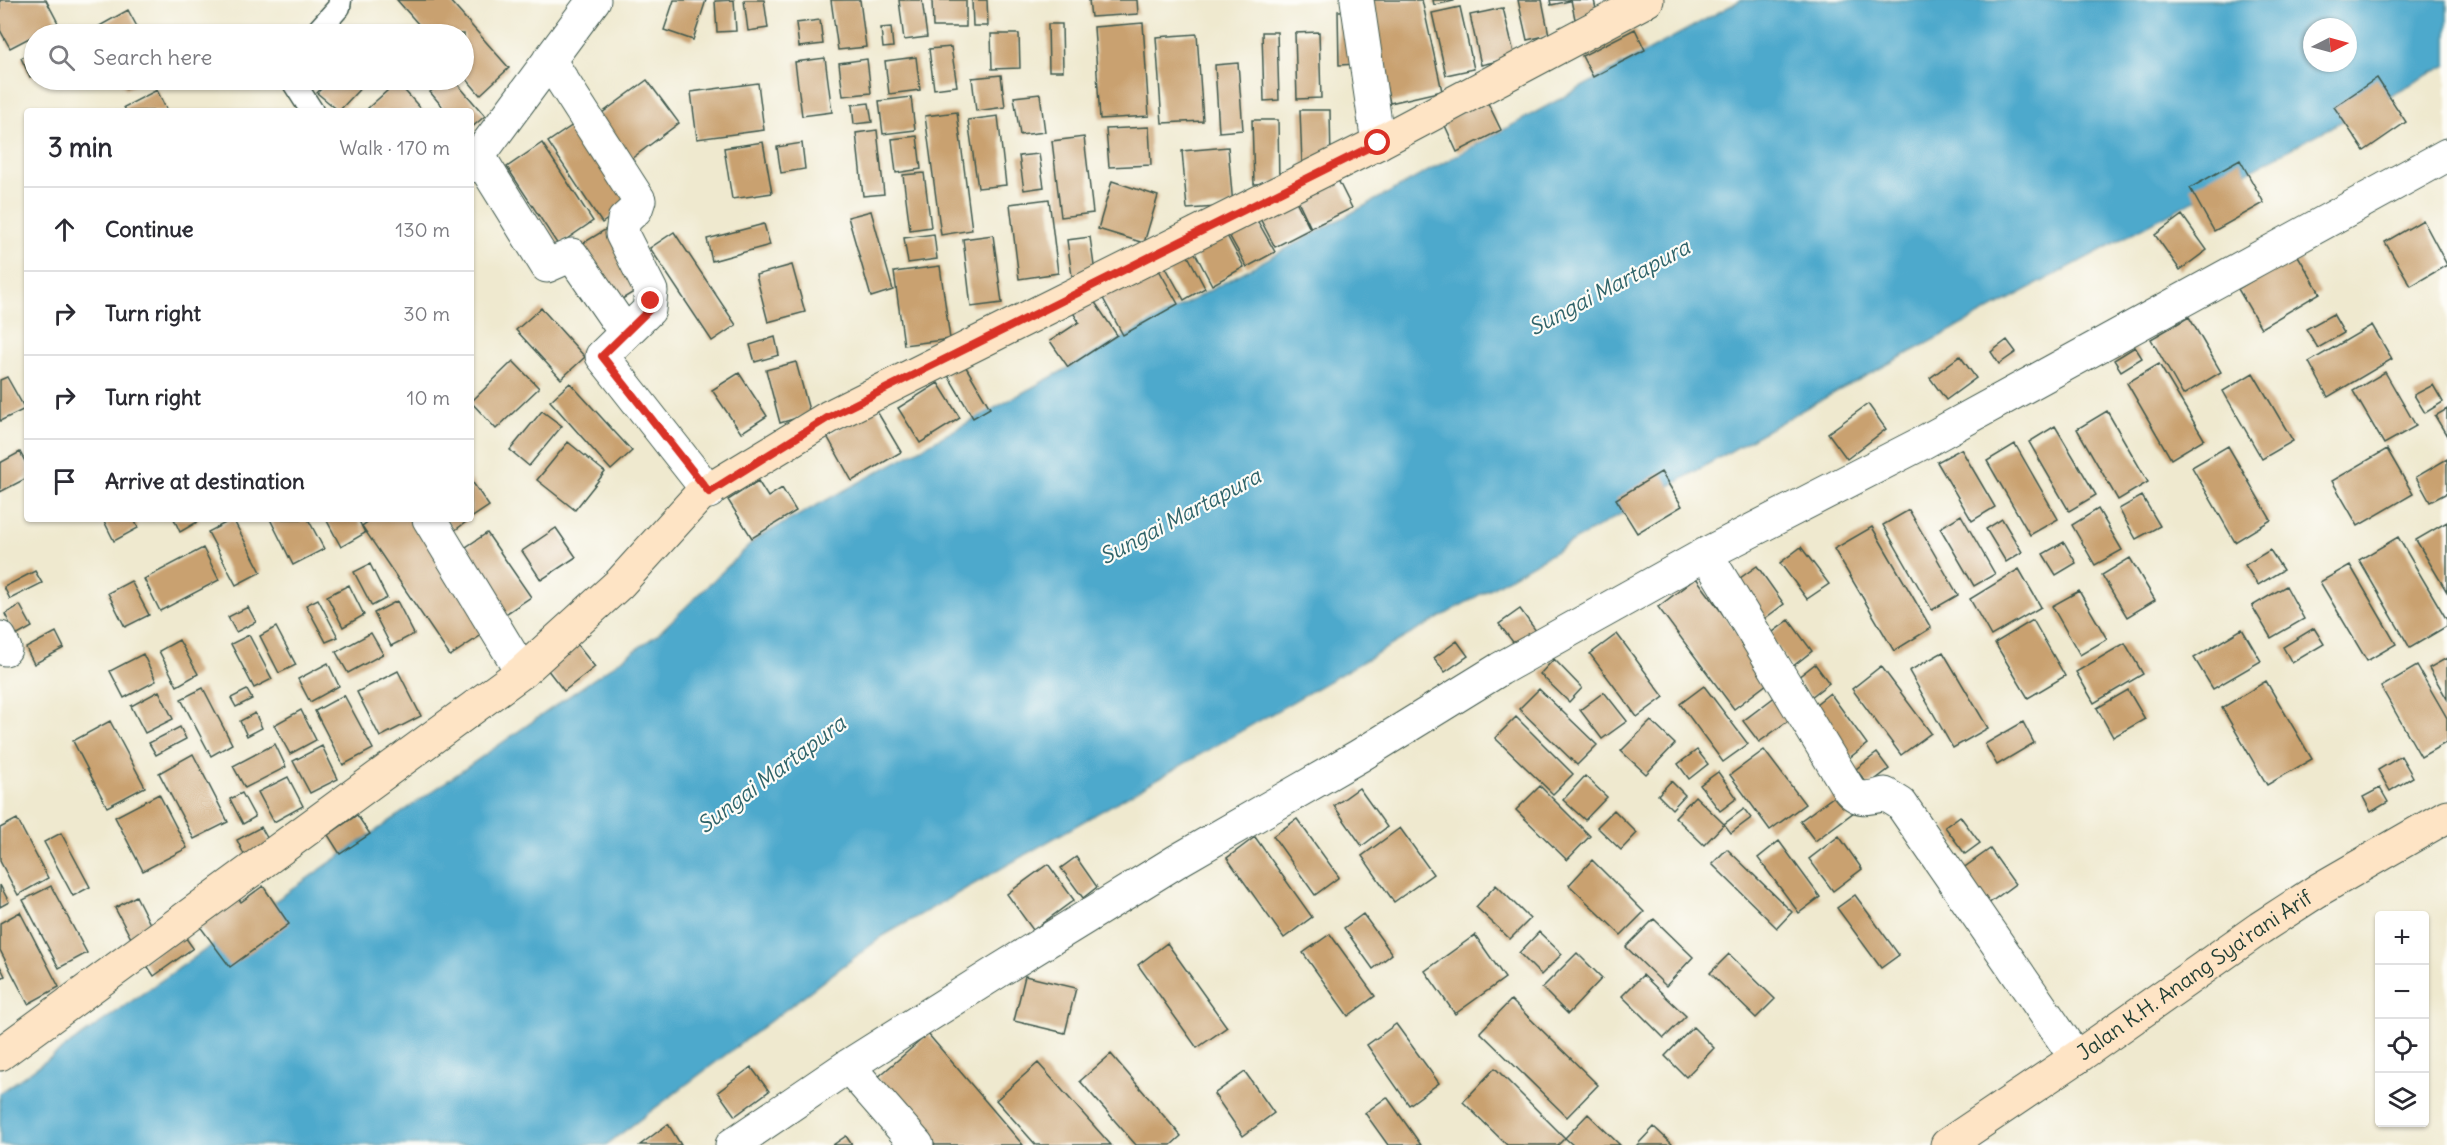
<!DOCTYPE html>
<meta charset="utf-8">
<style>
:root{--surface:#fff;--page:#f7f7f7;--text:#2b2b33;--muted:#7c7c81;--line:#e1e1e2}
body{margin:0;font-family:Delius,sans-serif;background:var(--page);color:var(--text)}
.controls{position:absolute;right:18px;bottom:18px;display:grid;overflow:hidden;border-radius:6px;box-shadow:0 2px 4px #0004}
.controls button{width:54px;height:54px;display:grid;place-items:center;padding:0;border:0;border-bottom:2px solid var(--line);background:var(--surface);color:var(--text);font:30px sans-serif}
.compass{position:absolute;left:2303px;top:18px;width:54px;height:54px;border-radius:50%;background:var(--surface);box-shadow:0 2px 4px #0004;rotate:84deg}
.stop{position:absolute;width:18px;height:18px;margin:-14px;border:4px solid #d93025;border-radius:50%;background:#fff}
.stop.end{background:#d93025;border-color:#fff;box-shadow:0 2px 6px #0008}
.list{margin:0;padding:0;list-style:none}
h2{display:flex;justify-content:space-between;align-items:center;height:78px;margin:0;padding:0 24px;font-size:26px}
h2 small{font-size:20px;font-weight:400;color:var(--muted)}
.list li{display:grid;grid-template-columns:39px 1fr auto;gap:18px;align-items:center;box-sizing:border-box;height:84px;padding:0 24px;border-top:2px solid var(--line)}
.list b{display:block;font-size:22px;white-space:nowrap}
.list em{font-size:20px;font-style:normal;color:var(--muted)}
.icon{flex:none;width:33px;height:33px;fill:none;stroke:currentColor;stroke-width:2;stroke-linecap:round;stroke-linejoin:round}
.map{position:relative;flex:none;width:2447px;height:1145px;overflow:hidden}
.search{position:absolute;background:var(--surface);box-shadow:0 2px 4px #0004;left:24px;top:24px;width:450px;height:66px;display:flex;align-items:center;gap:15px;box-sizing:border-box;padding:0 21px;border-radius:33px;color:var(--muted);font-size:22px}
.panel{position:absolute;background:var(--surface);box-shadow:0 2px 4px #0004;left:24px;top:108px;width:450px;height:414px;border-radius:6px}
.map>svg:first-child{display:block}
.water{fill:#4ea9cc;stroke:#367380;stroke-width:1.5;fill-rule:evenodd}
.building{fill:#c9a16f}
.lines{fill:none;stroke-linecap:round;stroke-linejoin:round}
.lane-casing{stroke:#3e574b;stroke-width:25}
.street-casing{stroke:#3e574b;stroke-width:35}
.secondary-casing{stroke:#3e574b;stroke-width:35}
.lane{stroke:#fff;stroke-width:22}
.street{stroke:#fff;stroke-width:33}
.secondary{stroke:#fee4c5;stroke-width:33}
.route{stroke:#d93025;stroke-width:8}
.labels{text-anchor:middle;stroke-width:4.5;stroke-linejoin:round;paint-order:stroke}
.street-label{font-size:21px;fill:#1f3d34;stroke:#fdfcf7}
.water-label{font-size:22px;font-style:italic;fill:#2f6369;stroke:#fdfcf7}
</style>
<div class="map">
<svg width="2447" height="1145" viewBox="0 0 2447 1145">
<rect width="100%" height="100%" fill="#fdfcf7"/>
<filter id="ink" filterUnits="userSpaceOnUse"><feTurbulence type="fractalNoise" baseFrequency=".0167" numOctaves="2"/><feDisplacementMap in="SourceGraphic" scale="12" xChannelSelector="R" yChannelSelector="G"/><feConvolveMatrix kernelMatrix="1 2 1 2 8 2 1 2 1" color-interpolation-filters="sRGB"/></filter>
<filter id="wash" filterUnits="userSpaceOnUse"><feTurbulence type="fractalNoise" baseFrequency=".008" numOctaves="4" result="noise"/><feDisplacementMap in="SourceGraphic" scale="24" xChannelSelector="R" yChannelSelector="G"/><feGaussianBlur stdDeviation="1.35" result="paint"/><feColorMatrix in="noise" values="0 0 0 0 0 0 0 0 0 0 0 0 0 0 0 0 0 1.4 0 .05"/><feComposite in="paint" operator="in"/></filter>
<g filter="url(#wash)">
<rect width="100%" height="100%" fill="#efe9cf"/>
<!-- water -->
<path class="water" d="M1741 0H2447V65L1806 408 883 936 606 1145H0V1093L658 634 757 538ZM2312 27H2348V63H2312Z"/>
<g id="blocks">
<!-- building -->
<path class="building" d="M0 0H46L58 23 10 48 0 30Z
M397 0H449L509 68 480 95 464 76V34H427Z
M674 0H706L693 40 664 30Z
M734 0 736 31 717 32 715 1Z
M744 0H764L768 28 748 31Z
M831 0H860L866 47 838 50Z
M899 0H922L927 37 904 40Z
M932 0H966V27H933Z
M972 0H987L988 26H973Z
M1089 0H1137L1138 14 1091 17Z
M1367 0H1422L1442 91 1390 103Z
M1433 0H1454V1L1434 5Z
M1518 0H1542L1549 35 1527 40Z
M1550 0H1570V1L1551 5Z
M1571 0H1594L1597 14 1575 19Z
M1460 7 1474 69 1446 75 1432 13Z
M1503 8 1515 57 1481 65 1470 15Z
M128 10 141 34H97L94 29Z
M1338 11H1355L1357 64 1339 65Z
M820 20 823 44 799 47 796 23Z
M1143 23 1149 116 1100 119 1094 27Z
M1048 24H1062L1063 71H1049Z
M891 27 893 47 883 48 881 28Z
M1635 29 1645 50 1593 77 1582 56Z
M1262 32H1277L1279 100 1264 101Z
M1319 32 1321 98 1297 99 1295 33Z
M991 34H1019L1020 68 992 69Z
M1197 34 1203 121 1162 123 1156 37Z
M951 47 957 86 934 89 929 49Z
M34 51V75L30 77 21 58Z
M916 57 920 90 889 94 885 61Z
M825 58 832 112 802 116 795 62Z
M867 59 871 93 843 96 839 63Z
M1238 63 1243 130 1219 132 1215 65Z
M1001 75 1005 107 976 111 972 78Z
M2377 78 2406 122 2364 151 2334 107Z
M121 80H144L126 89Z
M330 80H368L339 111 317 93Z
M444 80H454L485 116 471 128V111H446L430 92Z
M647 80 679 123 627 162 594 119Z
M397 82 423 111H371L368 108Z
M758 83 764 130 697 139 691 92Z
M157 90 167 111H126L124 107Z
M1040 94 1045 132 1020 135 1014 97Z
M911 97 915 130 883 134 879 101Z
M1486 99 1501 130 1457 152 1443 121Z
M869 103 872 122 854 124 852 105Z
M1300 110H1330L1331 163 1302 164Z
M957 112 972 230 941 235 925 116Z
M998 116 1006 185 978 188 968 120Z
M1252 120H1278L1279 183 1254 184Z
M576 123 629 204 602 223 548 142Z
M1149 127 1151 165 1109 167 1106 129Z
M877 130 884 194 863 196 856 133Z
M917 136 921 169 896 173 892 139Z
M1084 137 1093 213 1061 217 1052 141Z
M763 142 772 193 732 199 724 148Z
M542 143 593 221 558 245 507 167Z
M802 143 805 169 781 173 777 147Z
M1228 147 1233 206 1187 209 1182 151Z
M1039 154 1044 187 1024 190 1019 156Z
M2240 160 2264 203 2214 231 2190 188Z
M1334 172 1352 208 1311 228 1294 192Z
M924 173 931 227 910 230 903 175Z
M1112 181 1158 196 1144 243 1098 229Z
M1292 193 1310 229 1275 247 1256 211Z
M1049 199 1058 273 1019 279 1010 204Z
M871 211 893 290 871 297 848 217Z
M1252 211 1275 252 1247 267 1224 226Z
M2182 215 2207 250 2180 270 2155 235Z
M2423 220 2447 265 2411 286 2385 242Z
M764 224 770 245 712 261 707 239Z
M608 228 642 287 614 304 580 245Z
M674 232 736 325 712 341 650 248Z
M1225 232 1244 267 1212 285 1193 249Z
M934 234 937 259 908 263 904 238Z
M993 235 1002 303 971 307 963 239Z
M1090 237 1095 273 1072 276 1067 240Z
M1187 254 1205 288 1184 300 1165 266Z
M2297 254 2320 293 2261 328 2238 289Z
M1154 261 1178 304 1123 335 1099 291Z
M792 265 805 312 768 322 756 275Z
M940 266 950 339 904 345 894 272Z
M1092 298 1117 335 1068 367 1050 341 1079 322 1072 311Z
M541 308 585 357 561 379 516 330Z
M2333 314 2344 333 2318 348 2306 329Z
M2189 317 2221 372 2183 395 2151 339Z
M2372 325 2392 359 2328 397 2309 362Z
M775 337 779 355 755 362 750 345Z
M2007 340 2016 352 1999 364 1991 352Z
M2135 347 2142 358 2121 371 2114 360Z
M1960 356 1976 378 1946 400 1930 378Z
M513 361 539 388 496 429 471 402Z
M796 362 810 414 780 423 766 370Z
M963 362 990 408 973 418 946 372Z
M2159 364 2204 439 2171 459 2127 383Z
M2385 372 2416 426 2384 444 2353 391Z
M739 373 767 416 741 433 712 390Z
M2253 373 2293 441 2262 459 2223 391Z
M7 377 25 409 0 421V380Z
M570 383 632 451 611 470 550 401Z
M938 383 960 418 920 443 898 408Z
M2433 385 2443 402 2425 413 2414 395Z
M1868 404 1886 429 1847 459 1828 433Z
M875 408 901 452 852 481 827 436Z
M2447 409V436L2435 416Z
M542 411 562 426 529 466 510 450Z
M2107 411 2148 482 2118 500 2077 429Z
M2055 426 2096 495 2069 511 2029 442Z
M568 442 605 472 575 510 537 480Z
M2015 444 2058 519 2030 535 1987 461Z
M2228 446 2271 520 2235 542 2192 467Z
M1961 449 1995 507 1972 521 1937 462Z
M2387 449 2413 494 2358 526 2332 481Z
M20 452 27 465V478L0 492V463Z
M2447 459V493L2430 502 2416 477Z
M1661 472 1682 506 1637 533 1616 499Z
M471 480 489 506 471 518Z
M758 481 768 497 782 488 796 511 752 538 728 500Z
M2142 496 2160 526 2136 539 2119 509Z
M2098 509 2122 550 2095 565 2072 525Z
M1909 510 1958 595 1932 610 1883 525Z
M1961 515 1995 574 1974 586 1940 528Z
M103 519H134L138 528 114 541Z
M174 519H198L199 521 180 532Z
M233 519 261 572 236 585 208 532Z
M270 519H308L324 549 293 565Z
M326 519H358L365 533 341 547Z
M372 519H419L492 628 450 656 362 526Z
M446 519H470L454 531Z
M2002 519 2022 552 2006 562 1986 529Z
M2447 522V592L2416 540Z
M1872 527 1931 628 1894 651 1834 549Z
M556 528 576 557 541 580 522 551Z
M487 533 531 597 498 619 454 555Z
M2398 537 2447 620V626L2410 648 2359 560Z
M2064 542 2076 563 2056 575 2043 554Z
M1801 547 1829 584 1807 599 1780 563Z
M203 548 219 580 160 611 144 579Z
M2270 550 2283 570 2258 585 2245 565Z
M2130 558 2155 600 2127 617 2102 575Z
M370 564 387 598 372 606 354 572Z
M2350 565 2396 644 2367 661 2320 582Z
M1757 566 1784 604 1764 619 1736 581Z
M2019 569 2041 607 1991 636 1970 599Z
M35 571 42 583 10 599 4 587Z
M1696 578 1772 680 1734 709 1658 607Z
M131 581 149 615 125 627 108 593Z
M349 585 364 615 343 627 327 596Z
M2286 586 2304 619 2271 638 2252 606Z
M2079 591 2107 639 2080 655 2052 606Z
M318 599 338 637 326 642 306 605Z
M397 601 414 634 391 646 374 613Z
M20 605 32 627 16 636 5 614Z
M248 607 256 622 236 632 228 617Z
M1520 609 1539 635 1519 650 1499 624Z
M1789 620 1812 651 1792 667 1769 635Z
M2033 620 2065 676 2028 698 1995 643Z
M276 627 296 665 279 673 260 636Z
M2314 628 2324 644 2292 663 2283 647Z
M2242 629 2261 661 2213 689 2194 658Z
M56 632 64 648 34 664 26 648Z
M371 633 383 654 348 673 336 652Z
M1617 634 1664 697 1637 717 1590 654Z
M249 635 272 679 254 688 231 644Z
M570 636 595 667 564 691 540 660Z
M179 640 198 674 177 686 159 651Z
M1457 641 1468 656 1445 672 1434 658Z
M2125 643 2143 674 2094 703 2076 672Z
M1943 652 1988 728 1953 748 1909 671Z
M143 654 156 681 124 698 110 671Z
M2447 658V699L2429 668Z
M1554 659 1582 688 1569 702 1540 674Z
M328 663 339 686 310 702 298 679Z
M1815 664 1829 683 1811 697 1797 678Z
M1881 666 1931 733 1901 755 1852 689Z
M2417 666 2447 718V742L2421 757 2381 687Z
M398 671 421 716 380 737 357 692Z
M2266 681 2312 759 2267 785 2222 708Z
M1704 686 1748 744 1723 762 1680 704Z
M203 688 232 744 211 756 181 699Z
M1539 689 1597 745 1577 765 1519 709Z
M247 690 252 699 236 707 231 698Z
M2128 690 2145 719 2113 737 2097 708Z
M159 691 173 719 145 733 131 706Z
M1604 692 1627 721 1602 739 1580 710Z
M1780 693 1796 715 1759 742 1743 721Z
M1830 693 1867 744 1848 759 1811 708Z
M344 695 373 749 343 765 315 711Z
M301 710 316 740 290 754 274 725Z
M255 713 262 728 247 736 240 721Z
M1516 717 1573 774 1553 794 1495 738Z
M110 721 145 787 107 807 73 741Z
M1651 721 1675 744 1646 774 1621 751Z
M2023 722 2034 743 1997 765 1985 744Z
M180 727 186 739 156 755 149 743Z
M275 744 286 767 245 788 233 766Z
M322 746 338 779 310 793 293 761Z
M1697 750 1708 764 1689 779 1678 764Z
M1764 750 1805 804 1770 830 1730 775Z
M1877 753 1889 769 1868 785 1856 769Z
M193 754 228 822 194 839 159 773Z
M2401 756 2413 777 2390 791 2378 770Z
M1718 772 1737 798 1720 811 1700 785Z
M1585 776 1607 797 1585 820 1563 800Z
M288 777 303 806 274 822 258 792Z
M1671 781 1685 795 1672 809 1658 795Z
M1540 786 1590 836 1567 860 1516 810Z
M1359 788 1387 827 1362 846 1334 806Z
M2380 788 2388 802 2371 812 2363 797Z
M1840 792 1854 812 1815 841 1800 821Z
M242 793 255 817 243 824 230 799Z
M159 794 187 848 143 871 115 817Z
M1695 796 1724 824 1704 845 1675 817Z
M1744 809 1751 818 1731 833 1724 824Z
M1614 810 1637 833 1621 850 1597 827Z
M357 815 370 834 340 854 328 835Z
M1960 816 1980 843 1965 854 1945 827Z
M17 819 48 878 18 895 0 861V828Z
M1297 819 1339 877 1315 895 1273 836Z
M261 827 275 852 249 865 237 840Z
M1400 828 1433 874 1394 902 1362 856Z
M61 833 90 887 73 896 44 842Z
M1839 836 1862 869 1833 891 1809 859Z
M1255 837 1312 917 1284 938 1227 858Z
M1779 841 1820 897 1799 913 1758 858Z
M1727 849 1792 912 1777 928 1712 864Z
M1990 849 2015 884 1988 904 1962 869Z
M1076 857 1097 887 1083 898 1061 868Z
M1592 860 1644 912 1621 935 1569 885Z
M1048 864 1074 900 1033 930 1007 894Z
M0 885 9 902 0 907Z
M1496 885 1530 919 1510 939 1476 907Z
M51 886 87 953 59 968 23 900Z
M263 886 289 924 230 967 196 921 235 893 241 902Z
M1855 895 1899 955 1881 968 1837 908Z
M136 896 153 930 133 942 115 908Z
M20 912 59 987 28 1004 0 950V923Z
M1363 914 1392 954 1373 969 1344 928Z
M1654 919 1693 957 1666 986 1626 947Z
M1539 932 1562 954 1541 975 1519 953Z
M183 934 193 948 154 976 144 961Z
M1330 934 1375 996 1348 1016 1303 953Z
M1475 935 1505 978 1455 1014 1425 971Z
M1167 943 1227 1027 1197 1048 1138 965Z
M1577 953 1602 978 1568 1014 1542 988Z
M1729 954 1775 999 1756 1018 1710 973Z
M0 966 5 976 0 979Z
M1643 975 1686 1016 1664 1038 1622 996Z
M1025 976 1076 988 1065 1033 1014 1021Z
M1511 1000 1598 1085 1567 1117 1480 1032Z
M1396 1024 1439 1083 1409 1105 1367 1045Z
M1693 1027 1714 1048 1686 1077 1665 1056Z
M928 1034 976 1090 1023 1145H935L877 1078Z
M1111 1054 1181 1136 1171 1145H1136L1080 1081Z
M1038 1063 1111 1145H1036L996 1100Z
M751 1067 769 1091 735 1116 718 1092Z
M1495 1068 1565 1138 1588 1114 1620 1145H1573L1565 1138 1558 1145H1507L1463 1102Z
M1245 1072 1274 1113 1243 1136 1214 1094Z
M1387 1097 1421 1145H1388L1365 1113Z
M668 1124 681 1145H640Z
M1654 1127 1673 1145H1637Z
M846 1136 852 1145H833Z"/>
</g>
</g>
<g filter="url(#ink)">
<use href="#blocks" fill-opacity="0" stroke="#3e574b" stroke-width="1.5"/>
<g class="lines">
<defs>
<path id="lane" d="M315 34 339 7 340 0
M294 80V83L312 111"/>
<path id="street" d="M1357 0 1378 143
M549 60 639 200 636 209 624 220 622 234 651 291 649 310 602 356 709 492
M478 155 547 266 572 255 625 332
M471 166 594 0
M429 519 522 672
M1706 554 1848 788C1858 802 1870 798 1885 794L1901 804 2076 1058
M0 638 5 649
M848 1066 917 1145
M732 1145 848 1066 1000 970 1177 861 1359 756 1500 669 1706 554 1922 443 2447 155"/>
<g id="secondary">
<path d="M0 1054 522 672 620 583 699 496 829 417 1378 143 1647 0"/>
<path id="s1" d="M1947 1145 2076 1058 2260 928 2320 889 2447 816"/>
</g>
</defs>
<!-- lane casing -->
<use href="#lane" class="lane-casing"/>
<!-- street casing -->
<use href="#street" class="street-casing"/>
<!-- secondary casing -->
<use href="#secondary" class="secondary-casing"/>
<!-- lane -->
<use href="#lane" class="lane"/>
<!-- street -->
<use href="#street" class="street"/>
<!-- secondary -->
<use href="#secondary" class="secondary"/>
</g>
</g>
<g class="lines" filter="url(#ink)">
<!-- route -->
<path class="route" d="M651 301 649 310 602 356 709 492 829 417 1378 143"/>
</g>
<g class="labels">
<!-- street labels -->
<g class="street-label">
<text dy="7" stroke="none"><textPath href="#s1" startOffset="300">Jalan K.H. Anang Sya'rani Arif</textPath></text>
</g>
<!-- water labels -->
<g class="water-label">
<text transform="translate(1609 287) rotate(-28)" y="8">Sungai Martapura</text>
<text transform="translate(1180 516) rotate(-28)" y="8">Sungai Martapura</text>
<text transform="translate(771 774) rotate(-37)" y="8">Sungai Martapura</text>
</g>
</g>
</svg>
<div class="controls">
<button>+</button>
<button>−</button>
<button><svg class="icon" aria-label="locate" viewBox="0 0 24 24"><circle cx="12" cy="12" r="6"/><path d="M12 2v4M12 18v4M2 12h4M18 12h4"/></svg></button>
<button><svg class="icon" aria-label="layers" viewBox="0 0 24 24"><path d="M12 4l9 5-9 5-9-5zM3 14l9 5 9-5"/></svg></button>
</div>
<svg class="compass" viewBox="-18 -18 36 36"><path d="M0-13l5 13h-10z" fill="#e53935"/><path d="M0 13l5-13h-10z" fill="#7c7c81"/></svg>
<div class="stop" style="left:1378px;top:143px"></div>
<div class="stop end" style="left:651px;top:301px"></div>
<div class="search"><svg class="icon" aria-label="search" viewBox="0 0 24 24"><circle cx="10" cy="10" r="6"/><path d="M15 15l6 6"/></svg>Search here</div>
<section class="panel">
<h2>3 min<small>Walk · 170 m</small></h2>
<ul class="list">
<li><svg class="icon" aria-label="ahead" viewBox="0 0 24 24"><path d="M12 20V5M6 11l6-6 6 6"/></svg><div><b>Continue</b></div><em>130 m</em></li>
<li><svg class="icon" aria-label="right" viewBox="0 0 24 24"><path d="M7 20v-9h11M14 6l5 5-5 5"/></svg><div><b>Turn right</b></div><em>30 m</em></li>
<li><svg class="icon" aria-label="right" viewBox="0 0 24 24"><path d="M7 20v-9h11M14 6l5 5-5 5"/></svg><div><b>Turn right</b></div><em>10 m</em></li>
<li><svg class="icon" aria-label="arrive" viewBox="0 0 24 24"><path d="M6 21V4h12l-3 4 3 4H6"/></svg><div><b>Arrive at destination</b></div></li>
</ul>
</section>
</div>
